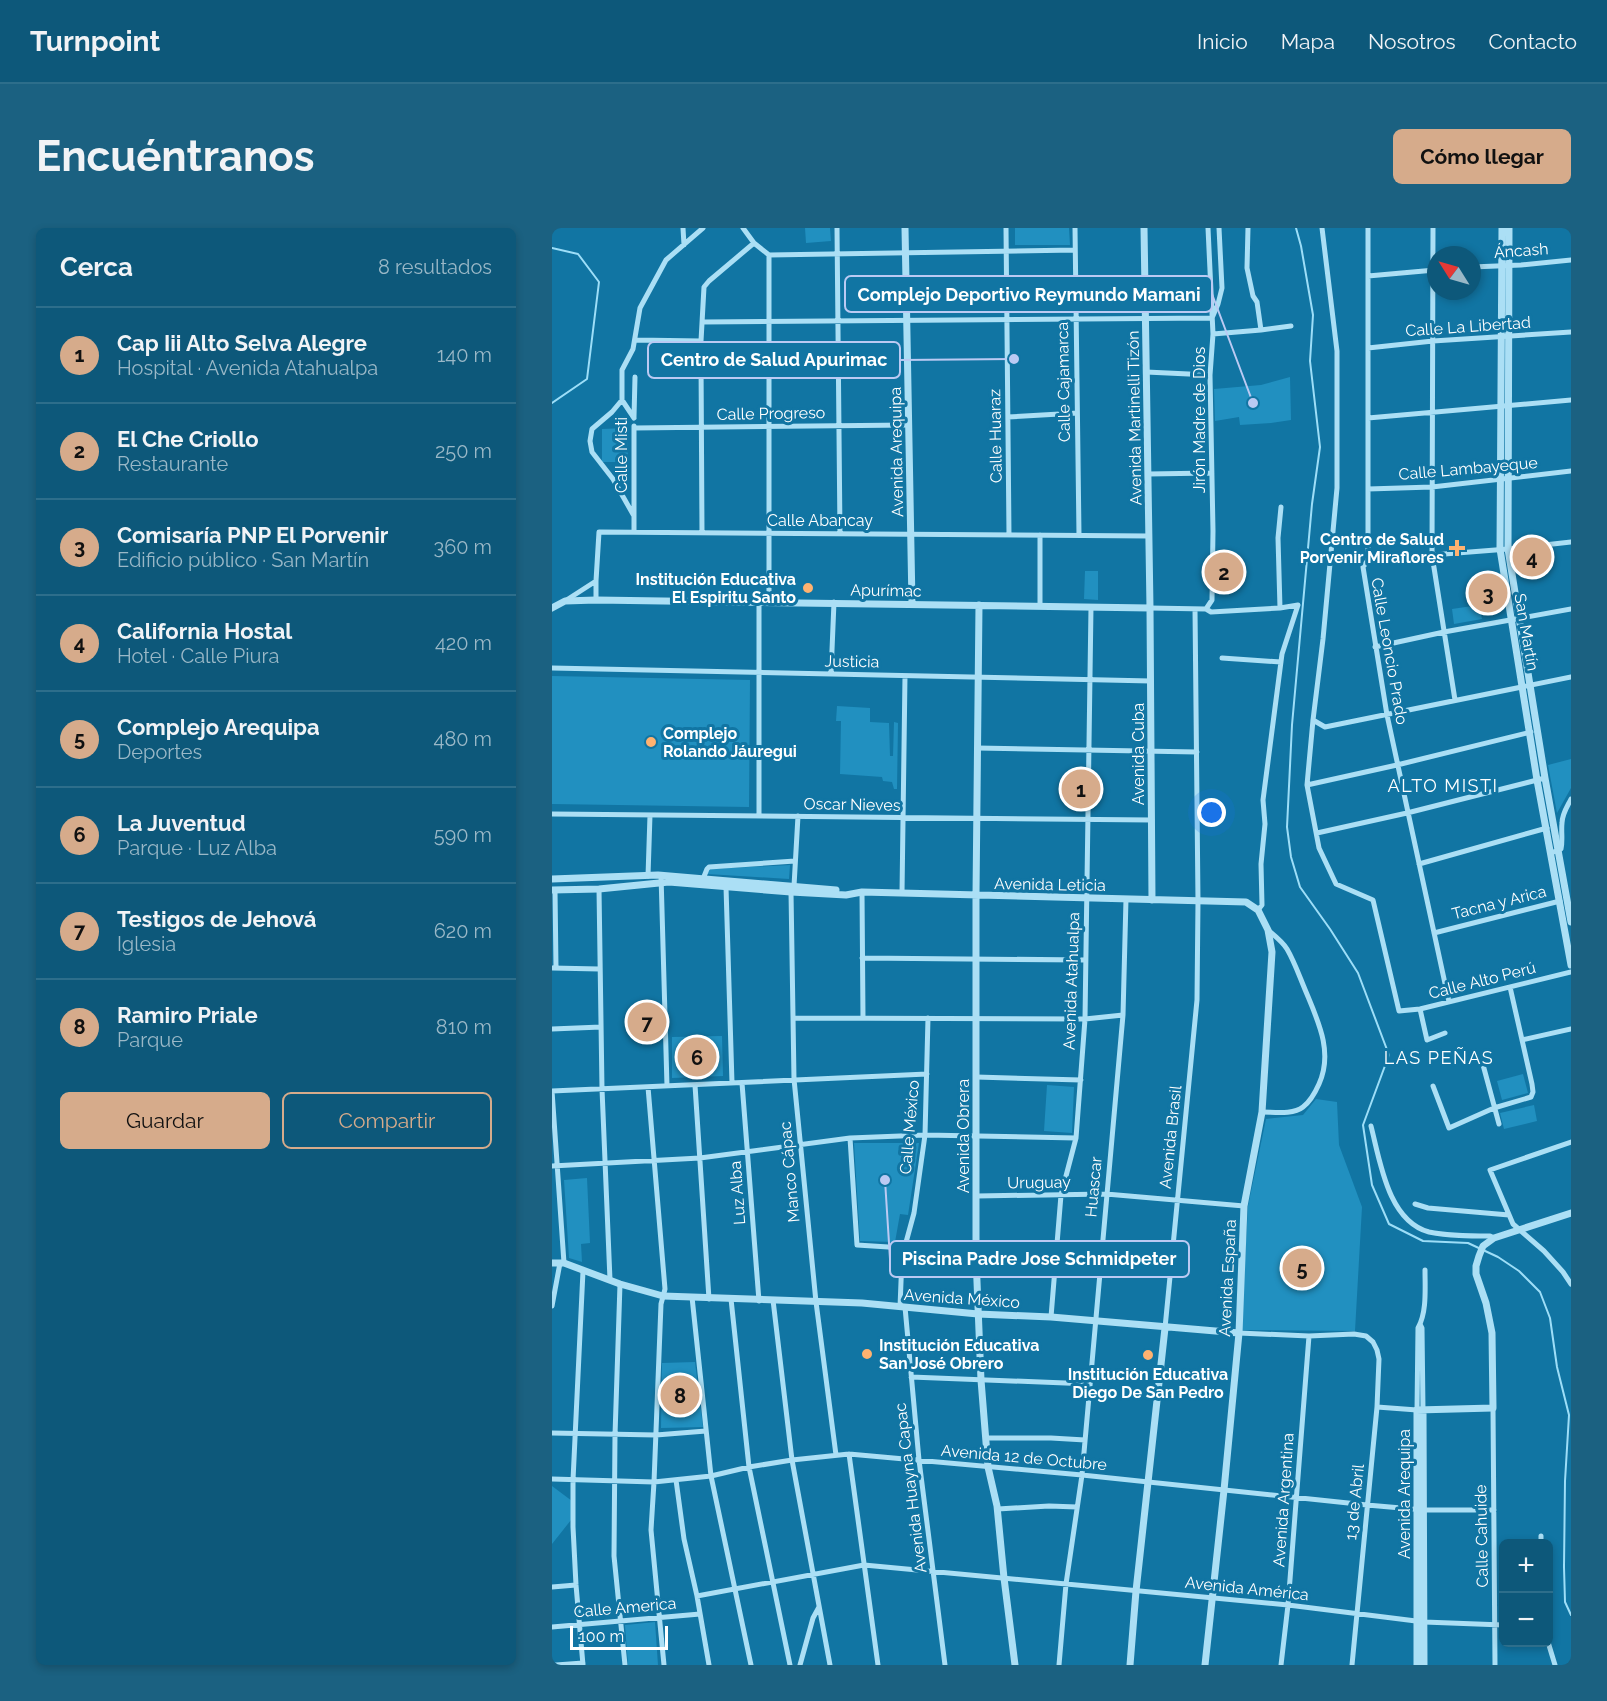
<!DOCTYPE html>
<html lang="es">
<meta charset="utf-8">
<style>
:root{--surface:#0d587a;--page:#1b6181;--text:#f1f3f6;--muted:#9ab8c7;--line:#2d6e8b;--accent:#d6ab8b}
body{margin:0;font-family:Raleway,sans-serif;background:var(--page);color:var(--text)}
.controls{position:absolute;right:18px;bottom:18px;display:grid;overflow:hidden;border-radius:9px;box-shadow:0 3px 9px #0003}
.controls button{width:54px;height:54px;display:grid;place-items:center;padding:0;border:0;border-bottom:2px solid var(--line);background:var(--surface);color:var(--text);font:30px sans-serif}
.compass{position:absolute;left:875px;top:18px;width:54px;height:54px;border-radius:50%;background:var(--surface);box-shadow:0 3px 9px #0003;rotate:307deg}
.scale{position:absolute;left:18px;bottom:15px;width:98px;box-sizing:border-box;padding-left:6px;border:3px solid #fff;border-top:0;font-size:16px;line-height:21px;white-space:nowrap;color:#fff;-webkit-text-stroke:4px #1175a3;paint-order:stroke}
.you{position:absolute;left:660px;top:585px;width:21px;height:21px;margin:-15px;border:4px solid #fff;border-radius:50%;background:#1a73e8;box-shadow:0 0 0 9px #1a73e833}
.badge{display:grid;place-items:center;width:39px;height:39px;border-radius:50%;background:var(--accent);color:#111;font-size:20px;font-weight:700}
.pin{position:absolute;translate:-50% -50%;border:3px solid #fff;box-shadow:0 2px 6px #0006}
.list{margin:0;padding:0;list-style:none}
h2{display:flex;justify-content:space-between;align-items:center;height:78px;margin:0;padding:0 24px;font-size:26px}
h2 small{font-size:20px;font-weight:400;color:var(--muted)}
.list li{display:grid;grid-template-columns:39px 1fr auto;gap:18px;align-items:center;box-sizing:border-box;height:96px;padding:0 24px;border-top:2px solid var(--line)}
.list b{display:block;font-size:22px;white-space:nowrap}
.list p{margin:0;font-size:20px;white-space:nowrap;color:var(--muted)}
.list em{font-size:20px;font-style:normal;color:var(--muted)}
.actions{display:flex;gap:12px;padding:18px 24px}
.actions a{flex:1;padding:14px 0;border:2px solid var(--accent);border-radius:9px;text-align:center;font-size:21px;color:var(--accent)}
.actions .main{background:var(--accent);color:#111}
.map{position:relative;flex:none;width:1019px;height:1437px;overflow:hidden;border-radius:9px}
header{display:flex;align-items:center;gap:36px;box-sizing:border-box;height:84px;padding:0 30px;background:var(--surface);border-bottom:2px solid var(--line)}
header strong{font-size:28px}
nav{display:flex;gap:33px;margin-inline-start:auto;font-size:21px}
.intro{display:flex;align-items:center;justify-content:space-between;box-sizing:border-box;height:144px;padding:0 36px}
h1{margin:0;font-size:42px}
.button{padding:15px 27px;border-radius:9px;background:var(--accent);color:#111;font-size:21px;font-weight:700}
main{display:flex;gap:36px;padding:0 36px}
aside{flex:1;background:var(--surface);border-radius:9px;box-shadow:0 3px 9px #0003}
.map>svg:first-child{display:block}
.green{fill:#2190c0}
.lines{fill:none;stroke-linecap:round;stroke-linejoin:round}
.stream{stroke:#9ddef8;stroke-width:2}
.minor{stroke:#abdff5;stroke-width:5}
.tertiary{stroke:#abdff5;stroke-width:7}
.poi-dot{fill:#ffb270;stroke:#1175a3;stroke-width:2}
.labels{text-anchor:middle;stroke-width:6;stroke-linejoin:round;paint-order:stroke}
.street-label{font-size:16px;fill:#fff;stroke:#1175a3}
.poi-label{font-size:16px;font-weight:bold;fill:#fff;stroke:#1175a3;text-anchor:end}
.neighbourhood-label{font-size:18px;letter-spacing:1.5px;fill:#fff;stroke:#1175a3}
.leader{fill:none;stroke:#bbcaf3;stroke-width:2}
.callout-dot{fill:#bbcaf3;stroke:#1175a3;stroke-width:2}
.callout{fill:#1175a3;stroke:#bbcaf3;stroke-width:2}
.callout-label{font-size:18px;text-anchor:middle;font-weight:bold;fill:#fff}
</style>
<header>
<strong>Turnpoint</strong>
<nav><a>Inicio</a><a>Mapa</a><a>Nosotros</a><a>Contacto</a></nav>
</header>
<div class="intro"><h1>Encuéntranos</h1><a class="button">Cómo llegar</a></div>
<main>
<aside>
<h2>Cerca<small>8 resultados</small></h2>
<ul class="list">
<li><span class="badge">1</span><div><b>Cap Iii Alto Selva Alegre</b><p>Hospital · Avenida Atahualpa</p></div><em>140 m</em></li>
<li><span class="badge">2</span><div><b>El Che Criollo</b><p>Restaurante</p></div><em>250 m</em></li>
<li><span class="badge">3</span><div><b>Comisaría PNP El Porvenir</b><p>Edificio público · San Martín</p></div><em>360 m</em></li>
<li><span class="badge">4</span><div><b>California Hostal</b><p>Hotel · Calle Piura</p></div><em>420 m</em></li>
<li><span class="badge">5</span><div><b>Complejo Arequipa</b><p>Deportes</p></div><em>480 m</em></li>
<li><span class="badge">6</span><div><b>La Juventud</b><p>Parque · Luz Alba</p></div><em>590 m</em></li>
<li><span class="badge">7</span><div><b>Testigos de Jehová</b><p>Iglesia</p></div><em>620 m</em></li>
<li><span class="badge">8</span><div><b>Ramiro Priale</b><p>Parque</p></div><em>810 m</em></li>
</ul>
<div class="actions"><a class="main">Guardar</a><a>Compartir</a></div>
</aside>
<div class="map">
<svg width="1019" height="1437" viewBox="0 0 1019 1437">
<rect width="100%" height="100%" fill="#1175a3"/>
<!-- green -->
<path class="green" d="M253 0H278L279 13 254 15Z
M463 0H517L518 17H463Z
M738 149 739 192 719 195 688 197 687 189 663 193 662 161 709 157Z
M75 200 76 234H50V201Z
M533 343H546V372L532 371Z
M927 377 930 391 902 396 900 381Z
M0 448 198 452 197 579 0 576Z
M285 478 318 480V494L337 495 338 528H341L342 494 346 495 345 561H342L340 554 331 553 330 549 288 546 289 493H284Z
M1019 531V560L1005 585 996 537Z
M238 637 237 651 155 646 157 641Z
M170 808 171 848 120 850V809Z
M971 846 976 865 950 872 945 853Z
M495 857 522 859 520 905 492 903Z
M764 871 785 874 787 917 810 979 803 1103 689 1102 696 978 714 891 751 887Z
M982 877 985 893 952 901 948 885Z
M302 915H367L356 987 348 986 343 1014 308 1013Z
M35 950 38 1015 29 1016 30 1034 17 1030 12 952Z
M143 1134 151 1199 109 1200 110 1135Z
M0 1258 20 1273 19 1292 0 1316Z
M103 1394 106 1437H76L73 1397Z"/>
<g class="lines">
<!-- stream -->
<path class="stream" d="M744 0 749 18 761 87 758 133 768 219 760 276 740 497 735 599 739 629 748 659 778 701 806 745 837 827 811 897 820 957 837 996 871 1013 916 1015 946 1029 967 1043 988 1064 998 1090 1005 1139 1017 1187 1013 1253 1012 1339 1013 1374 1019 1387
M0 20 26 26 47 54 35 151 0 175"/>
<!-- minor -->
<path class="minor" d="M131 0 132 17
M191 0 202 15 217 27
M285 0 288 306
M454 0 457 307
M523 0 527 307
M696 0 695 40 701 68 705 74 709 102
M770 0 785 123V260L771 411 761 492 755 557 767 620 784 656 821 672 847 783 868 781 1019 744
M816 0V332L811 339 835 487 897 774
M881 0 880 327 903 472
M217 27V373
M217 27 523 22
M920 39 969 37 1019 32
M816 48 883 42
M151 94 660 90 666 76 670 60 667 0
M661 106 709 102 739 98
M84 112 149 113 152 59 157 53 202 15
M816 120 881 113 1019 104
M149 131 150 305
M594 144 658 147
M70 172V142L81 121 88 80 114 32 151 0
M82 189 83 149
M456 189 525 185
M816 190 1019 172
M82 200 357 197
M596 246 660 245
M816 261 880 259 1019 243
M82 288 61 251 40 224 38 213 40 201 60 184 70 172 82 190
M82 304V198
M488 307V378
M816 332 956 321 1019 314
M44 353V372
M13 373 44 353 47 304 597 308
M598 380 654 381 659 384 728 380 746 377 730 426 711 572 713 596 709 636 710 677 706 682
M728 380 726 310 729 279
M654 381 660 372 661 303 658 147 661 106 656 0
M823 419 892 404 1019 381
M670 430 729 434
M0 440 599 453
M279 446 282 374
M761 492 773 499 1019 449
M425 520 645 524
M755 557 845 537 979 504
M0 586 600 592
M207 588V373
M246 588 242 658 239 664 242 851 264 1074 284 1227
M765 605 855 585 993 550
M999 625 1009 621C1011 612 1009 604 1010 595 1010 586 1015 579 1019 571
M867 636 995 600
M109 647 115 858
M96 648 98 587
M151 651 155 641 157 639 243 633
M174 659 180 855
M47 661 50 861 58 1052
M3 662 4 740
M310 664 311 790
M350 665 353 448
M882 705 1008 673
M310 730 534 732
M0 740 47 741
M868 781 875 812 893 805
M241 790 533 791 571 787
M0 801 49 799
M970 812 1019 801
M930 833 947 896
M424 849 529 852
M190 855 207 1073
M143 857 157 1071
M881 858 897 900 942 880 979 869 981 864 980 856 958 759
M96 859 113 1061 109 1076 102 1254 99 1302 112 1437
M0 863 375 846
M0 863 12 1035
M710 884C722 884 741 887 751 879 759 873 763 865 767 856 782 823 765 791 752 759 747 747 742 733 735 721 731 714 722 707 716 702
M819 898C828 933 836 993 877 1004 897 1008 917 1008 938 1008L942 1010
M298 910 305 1017 352 1020
M1019 914 938 942 961 996 992 1023 1011 1044 1019 1056
M0 938 148 930 298 910 373 907 524 910
M425 968 554 966 692 978
M863 976 876 980 957 987
M350 1029H504
M31 1043 21 1252V1299L24 1357 31 1437
M68 1056 63 1207 62 1328 73 1437
M140 1069 159 1248 199 1437
M179 1071 197 1239 238 1437
M221 1072 240 1232 278 1437
M0 1078 8 1035
M348 1079 350 1029 362 985 373 907 376 790
M353 1079 367 1232 393 1437
M499 1089 509 967 524 910 533 791 539 379
M868 1096 870 1100 871 1182
M613 1100 645 772 646 673 643 381
M687 1105 757 1108 802 1106 814 1108 821 1114 825 1122 827 1131 825 1179 800 1437
M359 1149 538 1156
M825 1179 865 1182 866 1100C875 1084 873 1061 873 1042
M941 1180 943 1437
M0 1205 104 1207 154 1203
M434 1210H499L533 1212
M297 1226 326 1437
M0 1251 102 1254 159 1248 197 1239 240 1232 297 1226 530 1247 815 1277 872 1282H942
M124 1252 132 1311 145 1368 157 1437
M446 1281 497 1278 525 1279
M989 1316V1308
M0 1359 24 1357
M145 1368 312 1337 736 1377 872 1394 951 1397
M0 1399 148 1386
M996 1414 1003 1437
M4 1437 31 1435
M248 1437 261 1390 267 1379
M507 1437 514 1356 530 1247 571 787 574 671
M729 1437 736 1377 757 1108"/>
<!-- tertiary -->
<path class="tertiary" d="M353 0 360 376
M592 0 598 380 600 672
M950 0 948 321 985 552 1019 737
M957 0 956 321 993 550 1019 694
M427 377 424 667V1029L429 1152 436 1239 445 1278 452 1350 463 1437
M0 380 13 373 44 372 598 380
M0 651 106 647 284 662
M0 662 47 661 117 654 239 664 294 667 310 664 694 674 706 682 716 702 720 724 710 884 692 978 687 1105 672 1262 653 1437
M0 1035H12L68 1056 111 1068 310 1075 426 1086 499 1089 687 1105
M871 1182 872 1437
M578 1437 584 1363 613 1100
M865 1437V1182L941 1180 940 1105 934 1075 924 1046V1038L927 1028 931 1018 942 1010 1019 985"/>
</g>
<!-- markers -->
<g class="poi-dot">
<path d="M902 311h6v6h6v6h-6v6h-6v-6h-6v-6h6z"/>
<circle cx="256" cy="360" r="6"/>
<circle cx="99" cy="514" r="6"/>
<circle cx="315" cy="1126" r="6"/>
<circle cx="596" cy="1127" r="6"/>
</g>
<g class="labels">
<!-- street labels -->
<g class="street-label">
<text transform="translate(969 22) rotate(-4)" y="6">Áncash</text>
<text transform="translate(916 98) rotate(-4)" y="6">Calle La Libertad</text>
<text transform="translate(511 154) rotate(-91)" y="6">Calle Cajamarca</text>
<text transform="translate(219 185) rotate(-1)" y="6">Calle Progreso</text>
<text transform="translate(582 190) rotate(-91)" y="6">Avenida Martinelli Tizón</text>
<text transform="translate(647 192) rotate(-90)" y="6">Jirón Madre de Dios</text>
<text transform="translate(443 208) rotate(-91)" y="6">Calle Huaraz</text>
<text transform="translate(344 224) rotate(-91)" y="6">Avenida Arequipa</text>
<text transform="translate(69 227) rotate(-90)" y="6">Calle Misti</text>
<text transform="translate(916 240) rotate(-5)" y="6">Calle Lambayeque</text>
<text x="268" y="298">Calle Abancay</text>
<text transform="translate(334 362) rotate(1)" y="6">Apurímac</text>
<text transform="translate(975 404) rotate(80)" y="6">San Martín</text>
<text transform="translate(838 423) rotate(80)" y="6">Calle Leoncio Prado</text>
<text transform="translate(300 433) rotate(1)" y="6">Justicia</text>
<text transform="translate(586 526) rotate(-90)" y="6">Avenida Cuba</text>
<text transform="translate(300 576) rotate(1)" y="6">Oscar Nieves</text>
<text transform="translate(498 656) rotate(1)" y="6">Avenida Leticia</text>
<text transform="translate(947 674) rotate(-14)" y="6">Tacna y Arica</text>
<text transform="translate(930 752) rotate(-14)" y="6">Calle Alto Perú</text>
<text transform="translate(519 753) rotate(-88)" y="6">Avenida Atahualpa</text>
<text transform="translate(357 899) rotate(-85)" y="6">Calle México</text>
<text transform="translate(411 908) rotate(-90)" y="6">Avenida Obrera</text>
<text transform="translate(618 909) rotate(-84)" y="6">Avenida Brasil</text>
<text transform="translate(237 944) rotate(-95)" y="6">Manco Cápac</text>
<text transform="translate(487 954) rotate(-1)" y="6">Uruguay</text>
<text transform="translate(541 959) rotate(-85)" y="6">Huascar</text>
<text transform="translate(185 965) rotate(-94)" y="6">Luz Alba</text>
<text transform="translate(675 1050) rotate(-87)" y="6">Avenida España</text>
<text transform="translate(410 1070) rotate(4)" y="6">Avenida México</text>
<text transform="translate(472 1229) rotate(5)" y="6">Avenida 12 de Octubre</text>
<text transform="translate(358 1260) rotate(-97)" y="6">Avenida Huayna Capac</text>
<text transform="translate(852 1266) rotate(-90)" y="6">Avenida Arequipa</text>
<text transform="translate(731 1272) rotate(-86)" y="6">Avenida Argentina</text>
<text transform="translate(802 1274) rotate(-84)" y="6">13 de Abril</text>
<text transform="translate(929 1308) rotate(-91)" y="6">Calle Cahuide</text>
<text transform="translate(695 1360) rotate(6)" y="6">Avenida América</text>
<text transform="translate(73 1379) rotate(-5)" y="6">Calle America</text>
</g>
<!-- poi labels -->
<g class="poi-label">
<text x="892" y="317">Centro de Salud<tspan x="892" dy="18">Porvenir Miraflores</tspan></text>
<text x="244" y="357">Institución Educativa<tspan x="244" dy="18">El Espiritu Santo</tspan></text>
<text x="111" y="511" text-anchor="start">Complejo<tspan x="111" dy="18">Rolando Jáuregui</tspan></text>
<text x="327" y="1123" text-anchor="start">Institución Educativa<tspan x="327" dy="18">San José Obrero</tspan></text>
<text x="596" y="1152" text-anchor="middle">Institución Educativa<tspan x="596" dy="18">Diego De San Pedro</tspan></text>
</g>
<!-- neighbourhood labels -->
<g class="neighbourhood-label">
<text x="891" y="564">ALTO MISTI</text>
<text x="887" y="836">LAS PEÑAS</text>
</g>
</g>
<!-- callouts -->
<path class="leader" d="M701 175L660 66M462 131L348 132M333 952L338 1031"/>
<g class="callout-dot">
<circle cx="701" cy="175" r="6"/>
<circle cx="462" cy="131" r="6"/>
<circle cx="333" cy="952" r="6"/>
</g>
<g class="callout">
<rect x="293" y="48" width="367" height="36" rx="6"/>
<rect x="96" y="114" width="252" height="36" rx="6"/>
<rect x="338" y="1013" width="299" height="36" rx="6"/>
</g>
<g class="callout-label">
<text x="477" y="73">Complejo Deportivo Reymundo Mamani</text>
<text x="222" y="138">Centro de Salud Apurimac</text>
<text x="487" y="1037">Piscina Padre Jose Schmidpeter</text>
</g>
</svg>
<div class="controls">
<button>+</button>
<button>−</button>
</div>
<svg class="compass" viewBox="-18 -18 36 36"><path d="M0-13l5 13h-10z" fill="#e53935"/><path d="M0 13l5-13h-10z" fill="#9ab8c7"/></svg>
<div class="scale">100 m</div>
<div class="you"></div>
<div class="pin badge" style="left:529px;top:561px">1</div>
<div class="pin badge" style="left:672px;top:344px">2</div>
<div class="pin badge" style="left:936px;top:365px">3</div>
<div class="pin badge" style="left:980px;top:329px">4</div>
<div class="pin badge" style="left:750px;top:1040px">5</div>
<div class="pin badge" style="left:145px;top:829px">6</div>
<div class="pin badge" style="left:95px;top:794px">7</div>
<div class="pin badge" style="left:128px;top:1167px">8</div>
</div>
</main>
